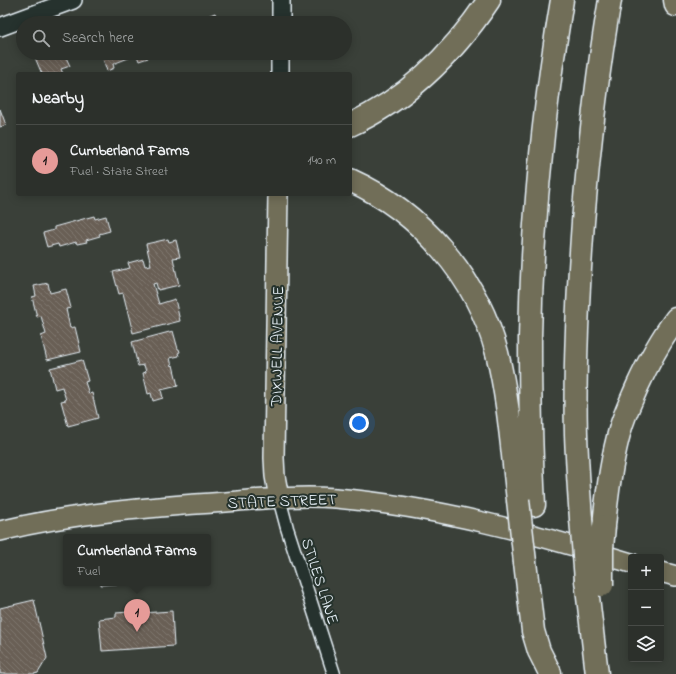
<!DOCTYPE html>
<meta charset="utf-8">
<style>
:root{--surface:#2c302b;--page:#383c37;--text:#f1f3f6;--muted:#a6a9a9;--line:#484b47;--accent:#e69b98}
body{margin:0;font-family:"Indie Flower",sans-serif;background:var(--page);color:var(--text)}
.controls{position:absolute;right:12px;bottom:12px;display:grid;overflow:hidden;border-radius:4px;box-shadow:0 2px 10px #0003}
.controls button{width:36px;height:36px;display:grid;place-items:center;padding:0;border:0;border-bottom:1px solid var(--line);background:var(--surface);color:var(--text);font:20px sans-serif}
.you{position:absolute;left:359px;top:423px;width:14px;height:14px;margin:-10px;border:3px solid #fff;border-radius:50%;background:#1a73e8;box-shadow:0 0 0 6px #1a73e833}
.badge{display:grid;place-items:center;width:26px;height:26px;border-radius:50%;background:var(--accent);color:#111;font-size:13px;font-weight:700}
.pin{position:absolute;translate:-50% -33px;filter:drop-shadow(0 1px 2px #0008)}
.pin::after{content:'';position:absolute;top:21px;width:14px;height:12px;background:inherit;clip-path:polygon(0 0,100% 0,50% 100%)}
.popup{position:absolute;left:63px;top:534px;width:148px;height:52px;box-sizing:border-box;display:grid;place-content:center;border-radius:4px;background:var(--surface);filter:drop-shadow(0 1px 3px #0005);font-size:13px;white-space:nowrap;color:var(--muted)}
.popup b{font-size:15px;color:var(--text)}
.popup::after{content:'';position:absolute;left:50%;top:100%;margin-left:-8px;border:8px solid transparent;border-top-color:var(--surface)}
.list{margin:0;padding:0;list-style:none}
h2{display:flex;justify-content:space-between;align-items:center;height:52px;margin:0;padding:0 16px;font-size:17px}
h2 small{font-size:13px;font-weight:400;color:var(--muted)}
.list li{display:grid;grid-template-columns:26px 1fr auto;gap:12px;align-items:center;box-sizing:border-box;height:72px;padding:0 16px;border-top:1px solid var(--line)}
.list b{display:block;font-size:15px;white-space:nowrap}
.list p{margin:0;font-size:13px;white-space:nowrap;color:var(--muted)}
.list em{font-size:13px;font-style:normal;color:var(--muted)}
.icon{flex:none;width:22px;height:22px;fill:none;stroke:currentColor;stroke-width:2;stroke-linecap:round;stroke-linejoin:round}
.map{position:relative;flex:none;width:676px;height:674px;overflow:hidden}
.search{position:absolute;background:var(--surface);box-shadow:0 2px 10px #0003;left:16px;top:16px;width:336px;height:44px;display:flex;align-items:center;gap:10px;box-sizing:border-box;padding:0 14px;border-radius:22px;color:var(--muted);font-size:15px}
.panel{position:absolute;background:var(--surface);box-shadow:0 2px 10px #0003;left:16px;top:72px;width:336px;height:124px;border-radius:4px}
.map>svg:first-child{display:block}
.building{fill:url(#building-back-hatch);stroke:#e8f1f8}
.lines{fill:none;stroke-linecap:round;stroke-linejoin:round}
.street-casing{stroke:#e8f1f8;stroke-width:15}
.secondary-casing{stroke:#e8f1f8;stroke-width:20}
.primary-casing{stroke:#e8f1f8;stroke-width:22}
.highway-casing{stroke:#e8f1f8;stroke-width:25}
.street{stroke:#26332d;stroke-width:12}
.secondary{stroke:#26332d;stroke-width:17}
.primary{stroke:#716e59;stroke-width:19}
.highway{stroke:#716e59;stroke-width:22}
.highway-bridge-casing{stroke:#e8f1f8;stroke-width:25;stroke-linecap:butt}
.highway-bridge{stroke:#716e59;stroke-width:22}
.labels{text-anchor:middle;stroke-width:4;stroke-linejoin:round;paint-order:stroke}
.street-label{font-size:16px;fill:#e8f1f8;stroke:#26332d}
</style>
<div class="map">
<svg width="676" height="674" viewBox="0 0 676 674">
<defs>
<pattern id="building-back-hatch" width="6" height="6" patternUnits="userSpaceOnUse"><rect width="6" height="6" fill="#695e55"/><path d="M-1 5l2 2M0 0l6 6M5-1l2 2" fill="none" stroke="#7e766e"/></pattern>
</defs>
<rect width="100%" height="100%" fill="#3a4039"/>
<filter id="ink" filterUnits="userSpaceOnUse"><feTurbulence type="fractalNoise" baseFrequency=".025" numOctaves="2"/><feDisplacementMap in="SourceGraphic" scale="8" xChannelSelector="R" yChannelSelector="G"/><feConvolveMatrix kernelMatrix="1 2 1 2 8 2 1 2 1" color-interpolation-filters="sRGB"/></filter>
<g filter="url(#ink)">
<!-- building -->
<path class="building" d="M215 13 219 23H185L187 22 185 17 191 15 193 20 199 17 203 18Z
M33 53H64L70 66 61 69 63 74H42Z
M101 53H146L148 58 139 61 136 53 130 55 131 57 113 64 114 68 107 71Z
M0 109 6 125 0 127Z
M94 216 95 219 106 216 110 231 99 234 100 236 86 240 87 242 77 244 76 242 59 247 58 244 47 247 43 233 54 230V227Z
M168 239 169 242 176 240 180 257 173 258 179 285 158 290 156 283 153 284 159 304 175 299 180 321 133 333 123 293 119 294 113 272 130 268 128 263 143 259 145 266 151 265 146 244Z
M48 283 50 293 66 289 71 308 66 309 70 328 75 327 81 352 47 360 41 336 46 334 41 316 37 317 32 297 36 296 34 286Z
M173 331 178 349H179L180 352 178 353 179 356 170 358 172 366 173 365 178 386 161 390 163 398 153 401 151 393 148 394 143 373 146 372 144 365 138 366 132 342Z
M82 360 88 381 85 382 89 394 92 393 98 418 68 426 61 401 66 400 62 387 55 389 50 368Z
M101 583H130L101 585Z
M34 600 47 658 38 673 34 674H0V608Z
M142 611V613L172 611 174 646 102 651 99 619 116 617V613Z"/>
<g class="lines">
<defs>
<path id="street" d="M279 498 287 528 334 674"/>
<path id="secondary" d="M281 23V0
M0 27 73 0
M280 74V53"/>
<path id="primary" d="M278 194 274 458 275 476 279 498
M0 531C74 513 150 507 226 502 263 499 299 495 336 498 438 507 533 533 631 563
M661 572 676 576"/>
<path id="highway" d="M675 0 676 5
M350 125C409 98 453 54 489 0
M350 180C421 212 477 277 497 353 509 401 512 451 518 500
M534 505C531 449 530 394 530 338 532 225 543 111 562 0
M581 519C579 491 577 462 576 434 574 364 578 293 583 222 589 148 597 73 610 0
M604 526C607 494 611 461 620 430 624 415 631 401 637 387 648 363 660 340 676 319
M525 562 533 631 539 651 550 673
M586 580 597 674"/>
</defs>
<!-- street casing -->
<use href="#street" class="street-casing"/>
<!-- secondary casing -->
<use href="#secondary" class="secondary-casing"/>
<!-- primary casing -->
<use href="#primary" class="primary-casing"/>
<!-- highway casing -->
<use href="#highway" class="highway-casing"/>
<!-- street -->
<use href="#street" class="street"/>
<!-- secondary -->
<use href="#secondary" class="secondary"/>
<!-- primary -->
<use href="#primary" class="primary"/>
<!-- highway -->
<use href="#highway" class="highway"/>
<defs>
<path id="highway-bridge" d="M518 500 525 562
M581 519 586 580
M602 585V548L604 526"/>
</defs>
<!-- highway-bridge casing -->
<use href="#highway-bridge" class="highway-bridge-casing"/>
<!-- highway-bridge -->
<use href="#highway-bridge" class="highway-bridge"/>
</g>
</g>
<g class="labels">
<!-- street labels -->
<g class="street-label">
<text transform="translate(276 346) rotate(-89)" y="6">DIXWELL AVENUE</text>
<text transform="translate(282 500) rotate(-2)" y="6">STATE STREET</text>
<text transform="translate(321 581) rotate(72)" y="6">STILES LANE</text>
</g>
</g>
</svg>
<div class="controls">
<button>+</button>
<button>−</button>
<button><svg class="icon" aria-label="layers" viewBox="0 0 24 24"><path d="M12 4l9 5-9 5-9-5zM3 14l9 5 9-5"/></svg></button>
</div>
<div class="you"></div>
<div class="pin badge" style="left:137px;top:632px">1</div>
<div class="popup"><b>Cumberland Farms</b>Fuel</div>
<div class="search"><svg class="icon" aria-label="search" viewBox="0 0 24 24"><circle cx="10" cy="10" r="6"/><path d="M15 15l6 6"/></svg>Search here</div>
<section class="panel">
<h2>Nearby<small></small></h2>
<ul class="list">
<li><span class="badge">1</span><div><b>Cumberland Farms</b><p>Fuel · State Street</p></div><em>140 m</em></li>
</ul>
</section>
</div>
